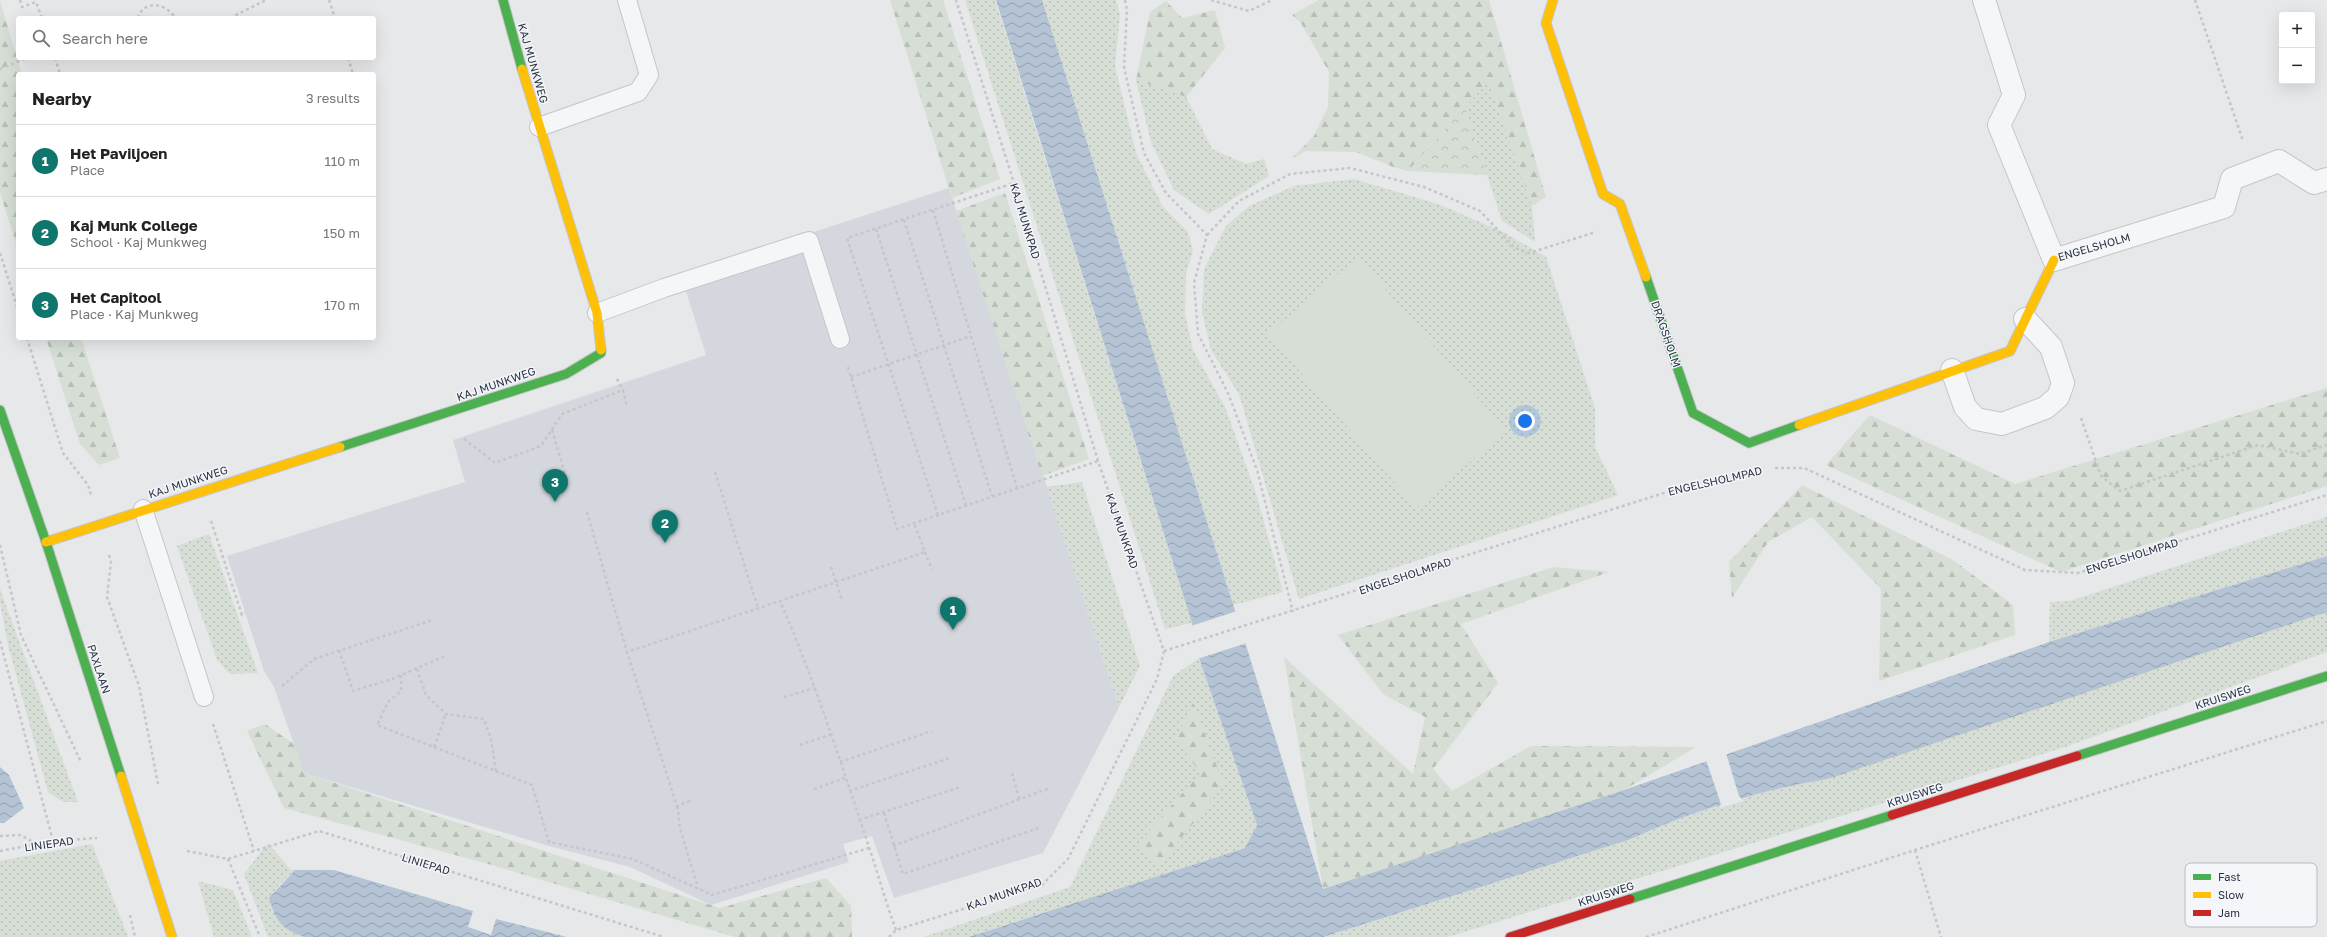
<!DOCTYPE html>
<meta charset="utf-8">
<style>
:root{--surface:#fff;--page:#f6f6f6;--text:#222;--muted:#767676;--line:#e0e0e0;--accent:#0f766e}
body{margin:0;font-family:"Golos Text",sans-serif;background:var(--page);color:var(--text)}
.controls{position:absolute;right:12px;top:12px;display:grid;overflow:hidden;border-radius:4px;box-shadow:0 4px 16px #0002}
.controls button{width:36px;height:36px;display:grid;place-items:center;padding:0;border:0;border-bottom:1px solid var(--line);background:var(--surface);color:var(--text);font:20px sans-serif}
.you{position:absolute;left:1525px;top:421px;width:14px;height:14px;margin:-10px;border:3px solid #fff;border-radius:50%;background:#1a73e8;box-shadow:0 0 0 6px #1a73e833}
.badge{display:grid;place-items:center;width:26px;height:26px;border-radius:50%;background:var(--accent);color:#fff;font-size:13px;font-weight:700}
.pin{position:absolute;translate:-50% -33px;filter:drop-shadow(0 1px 2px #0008)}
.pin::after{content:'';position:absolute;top:21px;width:14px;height:12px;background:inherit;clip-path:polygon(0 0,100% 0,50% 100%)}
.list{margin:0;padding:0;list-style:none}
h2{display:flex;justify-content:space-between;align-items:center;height:52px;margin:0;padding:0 16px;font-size:17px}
h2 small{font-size:13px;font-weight:400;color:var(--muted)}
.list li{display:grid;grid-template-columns:26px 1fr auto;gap:12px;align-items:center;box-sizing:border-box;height:72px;padding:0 16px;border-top:1px solid var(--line)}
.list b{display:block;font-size:15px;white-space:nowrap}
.list p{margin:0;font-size:13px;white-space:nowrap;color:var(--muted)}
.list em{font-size:13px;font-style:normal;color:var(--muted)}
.icon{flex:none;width:22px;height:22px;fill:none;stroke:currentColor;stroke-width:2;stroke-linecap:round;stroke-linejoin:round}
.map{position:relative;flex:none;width:2327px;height:937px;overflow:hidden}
.search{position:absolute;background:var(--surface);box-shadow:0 4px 16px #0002;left:16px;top:16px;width:360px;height:44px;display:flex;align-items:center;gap:10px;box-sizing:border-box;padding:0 14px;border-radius:4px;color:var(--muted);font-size:15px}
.panel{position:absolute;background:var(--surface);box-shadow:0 4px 16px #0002;left:16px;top:72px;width:360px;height:268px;border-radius:4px}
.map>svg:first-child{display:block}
.built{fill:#d4d7dd}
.grass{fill:url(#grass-dots)}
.forest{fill:url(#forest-firs)}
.park{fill:url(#park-crowns)}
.garden{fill:#d6ded6}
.water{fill:url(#water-waves)}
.pier{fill:#e6e8ea}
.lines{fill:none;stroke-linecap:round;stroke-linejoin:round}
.lane-casing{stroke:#c4c6c8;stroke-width:20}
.street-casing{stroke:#c4c6c8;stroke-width:24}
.fast-casing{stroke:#c4c6c8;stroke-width:11}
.slow-casing{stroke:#c4c6c8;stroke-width:11}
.jam-casing{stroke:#c4c6c8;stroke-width:11}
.path{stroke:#c5c6ca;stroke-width:2.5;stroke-dasharray:3 3;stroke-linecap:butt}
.lane{stroke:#f5f6f7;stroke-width:18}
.street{stroke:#f5f6f7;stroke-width:22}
.fast{stroke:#4caf50;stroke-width:9}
.slow{stroke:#ffc107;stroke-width:9}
.jam{stroke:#c62828;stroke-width:9}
.labels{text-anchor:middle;stroke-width:3;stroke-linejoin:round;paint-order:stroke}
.street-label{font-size:11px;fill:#2b3445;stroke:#f4f6f9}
.key{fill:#f4f6f9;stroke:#b8bcc3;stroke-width:1}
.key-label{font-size:11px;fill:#2b3445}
</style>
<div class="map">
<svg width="2327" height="937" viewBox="0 0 2327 937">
<defs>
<pattern id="grass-dots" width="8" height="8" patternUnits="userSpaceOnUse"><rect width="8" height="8" fill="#d6ded6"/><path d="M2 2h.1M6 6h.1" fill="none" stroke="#b8bfb9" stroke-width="1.8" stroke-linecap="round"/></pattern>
<pattern id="forest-firs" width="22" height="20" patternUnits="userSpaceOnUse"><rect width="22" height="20" fill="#d6ded6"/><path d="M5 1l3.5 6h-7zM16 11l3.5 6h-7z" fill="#b8bfb9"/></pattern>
<pattern id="park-crowns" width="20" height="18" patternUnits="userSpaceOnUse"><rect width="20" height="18" fill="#d6ded6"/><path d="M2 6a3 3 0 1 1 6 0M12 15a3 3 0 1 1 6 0" fill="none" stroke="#b8bfb9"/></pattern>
<pattern id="water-waves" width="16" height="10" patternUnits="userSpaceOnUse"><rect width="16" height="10" fill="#b4c4d5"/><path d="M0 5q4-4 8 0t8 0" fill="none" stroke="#93a0af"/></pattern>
</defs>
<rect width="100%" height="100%" fill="#e6e8ea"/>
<!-- built -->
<path class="built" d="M949 188 1119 707 1043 853 894 898 872 836 843 844 849 862 711 905 630 867 549 846 304 773 274 687 264 671 227 556 465 482 453 440 706 355 681 275Z"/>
<!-- grass -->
<path class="grass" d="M965 0H995L1192 623 1165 629Z
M1042 0H1116L1120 14 1115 66 1136 153 1163 207 1188 232 1193 251 1186 273 1185 314 1193 350 1225 407 1256 493 1283 592 1233 605Z
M1136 80 1186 97 1212 149 1246 164 1264 159 1269 176 1209 214 1174 190 1151 142Z
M1489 81 1532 206 1535 242 1502 221 1465 107Z
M1354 179 1441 205 1505 233 1546 257 1595 408V447L1618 495 1299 599 1239 394 1211 350 1202 312 1204 269 1226 226 1249 206 1294 186Z
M1082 482 1140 666 1119 707 1046 487Z
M2327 517V556L2049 642 2050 602 2070 601Z
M209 534 258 673 230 674 217 660 177 546Z
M0 589 78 802H63L48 792 8 645 0 602Z
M2327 612V652L2065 747 1448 937H1323L1631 839C1693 810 1761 790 1828 779Z
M1199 658 1257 825 1245 848 969 937H924L1070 887 1173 676Z
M268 843 291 870H295L280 884 270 898 292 932 304 937H268L244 874Z
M92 844 128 937H0V861Z
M198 881 233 890 252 937H214Z"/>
<!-- forest -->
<path class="forest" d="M890 0H943L1000 179 952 198Z
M1319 0H1489L1546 197 1532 206 1489 81 1408 171 1393 167 1356 152 1306 151 1291 159 1314 136 1328 107 1329 72 1301 23 1292 15Z
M0 1 22 74H18V249L0 193Z
M1166 1 1182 18 1215 10 1225 48 1186 97 1136 80 1150 12Z
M1005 193 1089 459 1042 476 956 211Z
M46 338H81L120 458 99 465 80 444Z
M2327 388V486L2061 572 1826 465 1870 415 2015 484Z
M1802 485 1953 560 2013 605 2015 635 1879 681 1881 589 1812 517 1768 542 1732 598 1729 562Z
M1554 567 1609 572 1461 624 1498 683 1433 769 1452 791 1531 746 1696 747 1624 790 1323 889 1284 657 1413 774 1425 717 1383 694 1338 635Z
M1193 703 1224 785 1157 868 1136 846 1200 773 1176 739Z
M265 724 294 744 304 773 720 908 826 878 851 906 852 937H735L488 864 284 808 247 731Z"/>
<!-- park -->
<path class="park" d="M1465 107 1487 175 1408 171Z"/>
<!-- garden -->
<path class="garden" d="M1358 257 1506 431 1416 508 1268 334Z"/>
<!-- water -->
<path class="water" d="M996 0H1042L1323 889 1624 790 2049 642 2327 556V612L1828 779C1761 790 1693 810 1631 839L1323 937H969L1245 848 1257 825 1199 658 1192 623Z
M0 767 9 775 24 808 4 823H0Z
M295 870H334L473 911 468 927 491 935 496 919 567 937H304C280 928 277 922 269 898Z"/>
<!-- pier -->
<path class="pier" d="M1237 611 1247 643 1197 659 1191 626Z
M1726 753 1739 796 1744 801 1720 808 1721 804 1706 760Z"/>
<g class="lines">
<defs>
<path id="lane" d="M539 127 638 92 649 75 627 0
M597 313 664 288 809 241 840 339
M143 509 204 697"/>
<path id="street" d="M1984 0 2014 95 1999 125 2054 260 2224 207 2232 179 2279 161 2314 183 2327 179
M1952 370 1965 407 1976 419 2002 424 2045 408 2058 397 2063 383 2051 347 2025 319"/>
<path id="fast" d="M503 0 522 69
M1646 277 1693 413 1749 443 1799 425
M0 410 46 542 121 776
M340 447 566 374 601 353V350
M2077 756 2327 676
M1630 899 1892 815"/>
<path id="slow" d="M1553 0 1546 23 1603 194 1620 204 1646 277
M522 69 597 313 601 350
M1799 425 2010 351 2054 260
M46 542 340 447
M121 776 172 937"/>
<path id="jam" d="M1892 815 2077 756
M1510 937 1630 899"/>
</defs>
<!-- lane casing -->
<use href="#lane" class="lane-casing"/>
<!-- street casing -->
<use href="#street" class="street-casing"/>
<!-- fast casing -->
<use href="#fast" class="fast-casing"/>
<!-- slow casing -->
<use href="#slow" class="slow-casing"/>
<!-- jam casing -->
<use href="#jam" class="jam-casing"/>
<!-- path -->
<path class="path" d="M20 0 22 7 36 2 42 18
M329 0 335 18
M1125 0 1127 10 1124 67 1144 153 1166 193 1207 235 1194 283 1198 334 1228 393 1257 470 1293 612
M1211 0 1249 11 1272 0
M2195 0 2243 141
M138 18C143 0 166 2 175 18
M230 18 266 0
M55 58 60 74
M348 58 353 74
M0 69 27 58
M374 141V142
M933 210 1017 488
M904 220 992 496
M876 229 966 505
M1207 235 1239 201 1290 174 1350 168 1424 187 1480 211 1515 248 1529 253 1596 232
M0 253 18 310
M27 338 63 453 88 485 91 495
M848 367 897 529 1098 461
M851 377 971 336
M617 379 623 390
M2081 418 2101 476 2120 491 2258 445 2300 454 2327 445
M552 430 565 474
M464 439 495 463 541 446 562 414 623 390 627 407
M1775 468H1804L2025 570 2078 573 2327 495
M715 472 758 608
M587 512 627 652
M938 515 847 238 1014 183
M211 521 242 615 245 613
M0 545 21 635 81 762
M925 552 932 570
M109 555 111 562 107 597 139 686 158 784
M831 567 842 600
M0 641 53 841
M339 650 353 691 392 679 445 656
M1164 651 1664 493 1739 474
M417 669 426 695 446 714 484 719 491 739 496 772
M401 675V691L388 702 377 725 532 785 549 842 633 859 712 895 869 848
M282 686 314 659 433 620
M784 697 814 688
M213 724 254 851
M800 745 832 734
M434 747 446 714
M840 762 932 731
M1012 773 1020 801
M814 789 845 778
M849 791 950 758
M690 801 677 806 627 652 780 601
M677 806C680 815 678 822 681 831 686 850 693 869 698 889
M884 813 903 874 1039 828
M859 820 961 787
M0 836 20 835 37 844
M893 846 1050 788
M1915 850 1941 937
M0 851 53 841 97 838
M187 851 228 859 319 831 664 937
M228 859 260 937
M130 915 135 937
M896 930C885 900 877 870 867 841 840 760 814 679 780 601L925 552 914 523
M889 937 896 930 1043 884 1068 859 1157 679 1164 651 1098 461 1014 183 956 0
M1646 937 1915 850 2327 721"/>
<!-- lane -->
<use href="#lane" class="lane"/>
<!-- street -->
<use href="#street" class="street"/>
<!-- fast -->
<use href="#fast" class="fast"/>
<!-- slow -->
<use href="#slow" class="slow"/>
<!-- jam -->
<use href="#jam" class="jam"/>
</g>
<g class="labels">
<!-- street labels -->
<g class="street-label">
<text transform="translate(533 63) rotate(74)" y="4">KAJ MUNKWEG</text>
<text transform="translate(1025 221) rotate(73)" y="4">KAJ MUNKPAD</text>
<text transform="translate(2094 247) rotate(-16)" y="4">ENGELSHOLM</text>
<text transform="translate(1666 334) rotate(71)" y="4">DRAGSHOLM</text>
<text transform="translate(496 384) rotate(-19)" y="4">KAJ MUNKWEG</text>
<text transform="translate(1715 481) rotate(-13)" y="4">ENGELSHOLMPAD</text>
<text transform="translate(188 482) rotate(-18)" y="4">KAJ MUNKWEG</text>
<text transform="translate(1122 531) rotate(71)" y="4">KAJ MUNKPAD</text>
<text transform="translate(2132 556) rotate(-17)" y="4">ENGELSHOLMPAD</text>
<text transform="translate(1405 576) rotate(-18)" y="4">ENGELSHOLMPAD</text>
<text transform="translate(99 669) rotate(72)" y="4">PAXLAAN</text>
<text transform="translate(2223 697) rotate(-18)" y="4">KRUISWEG</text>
<text transform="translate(1915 795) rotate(-18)" y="4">KRUISWEG</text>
<text transform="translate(49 844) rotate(-8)" y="4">LINIEPAD</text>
<text transform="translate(426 864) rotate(17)" y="4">LINIEPAD</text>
<text transform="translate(1004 894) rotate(-19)" y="4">KAJ MUNKPAD</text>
<text transform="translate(1606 894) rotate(-18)" y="4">KRUISWEG</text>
</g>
</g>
<!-- legend -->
<rect x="2185" y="863" width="132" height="64" rx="6" class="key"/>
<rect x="2193" y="874" width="18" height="6" fill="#4caf50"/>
<rect x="2193" y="892" width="18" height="6" fill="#ffc107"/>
<rect x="2193" y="910" width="18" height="6" fill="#c62828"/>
<g class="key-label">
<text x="2218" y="881">Fast</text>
<text x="2218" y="899">Slow</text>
<text x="2218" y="917">Jam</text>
</g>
</svg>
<div class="controls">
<button>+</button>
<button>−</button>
</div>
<div class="you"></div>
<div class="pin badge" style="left:953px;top:630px">1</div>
<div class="pin badge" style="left:665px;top:543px">2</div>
<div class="pin badge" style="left:555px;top:502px">3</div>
<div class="search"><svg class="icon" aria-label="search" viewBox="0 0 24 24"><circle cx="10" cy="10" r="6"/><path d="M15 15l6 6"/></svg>Search here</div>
<section class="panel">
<h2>Nearby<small>3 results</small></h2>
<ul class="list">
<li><span class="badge">1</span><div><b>Het Paviljoen</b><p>Place</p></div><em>110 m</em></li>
<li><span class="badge">2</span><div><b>Kaj Munk College</b><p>School · Kaj Munkweg</p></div><em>150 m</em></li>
<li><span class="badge">3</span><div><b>Het Capitool</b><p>Place · Kaj Munkweg</p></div><em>170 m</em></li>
</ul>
</section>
</div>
